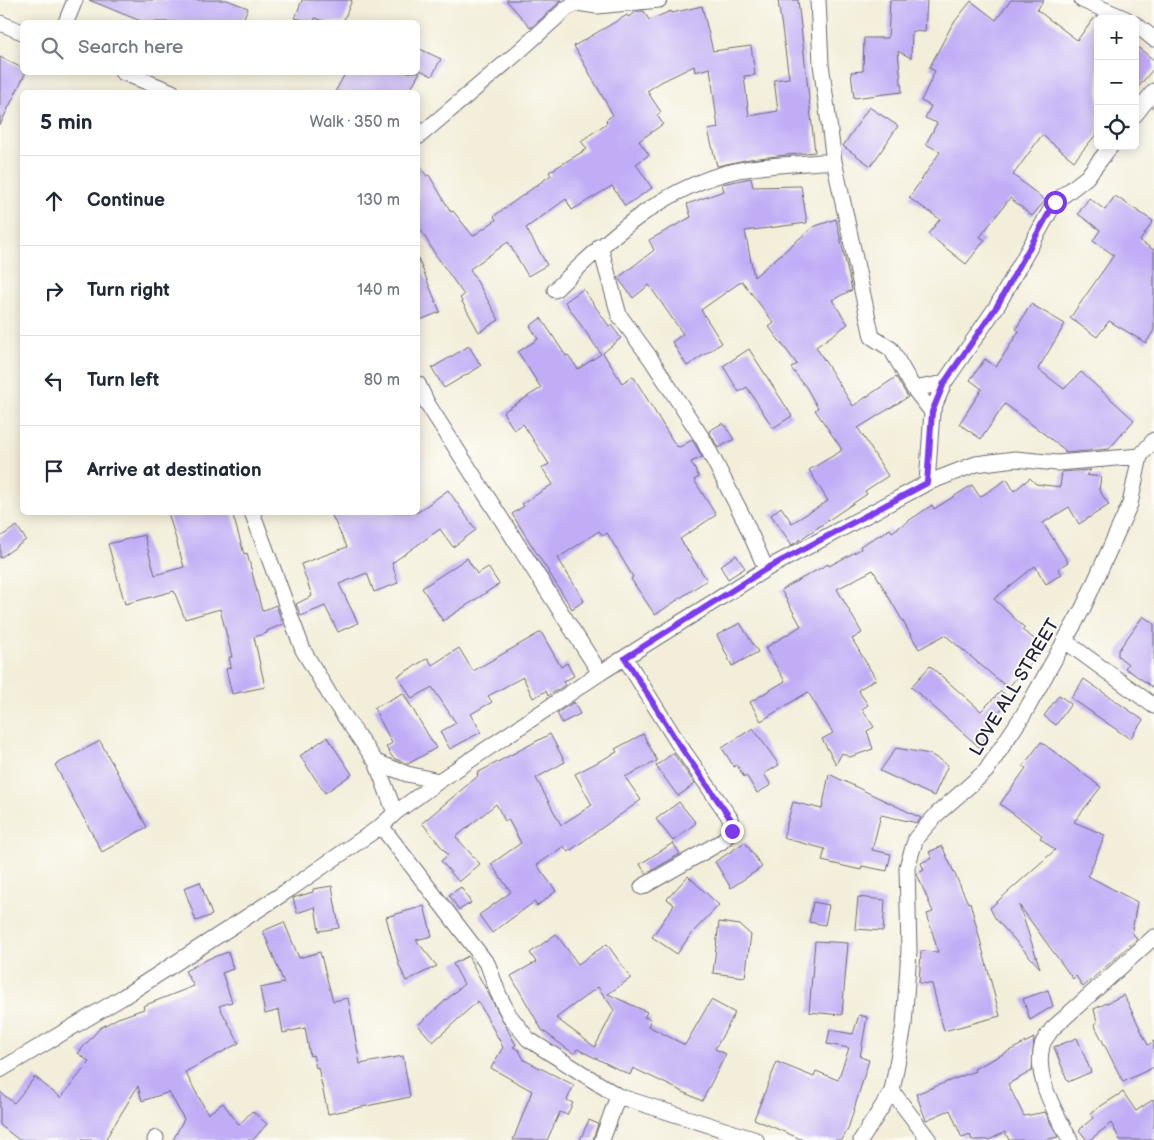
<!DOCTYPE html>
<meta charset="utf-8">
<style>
:root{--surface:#fff;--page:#f6f6f7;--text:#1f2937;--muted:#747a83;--line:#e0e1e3}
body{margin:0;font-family:"Balsamiq Sans",sans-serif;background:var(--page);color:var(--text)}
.controls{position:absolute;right:15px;top:15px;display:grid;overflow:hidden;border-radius:8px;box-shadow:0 2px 12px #0003}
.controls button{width:45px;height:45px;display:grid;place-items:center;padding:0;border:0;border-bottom:1px solid var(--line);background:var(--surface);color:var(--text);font:25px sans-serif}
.stop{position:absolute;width:15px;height:15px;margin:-11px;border:4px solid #7c3aed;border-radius:50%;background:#fff}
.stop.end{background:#7c3aed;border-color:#fff;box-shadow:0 1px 5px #0008}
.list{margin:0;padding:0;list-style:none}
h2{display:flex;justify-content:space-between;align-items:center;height:65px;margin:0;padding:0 20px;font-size:21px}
h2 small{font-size:16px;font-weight:400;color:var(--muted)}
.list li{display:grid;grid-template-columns:32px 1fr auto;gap:15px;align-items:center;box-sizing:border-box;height:90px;padding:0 20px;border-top:1px solid var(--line)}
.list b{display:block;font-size:19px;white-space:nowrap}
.list em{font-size:16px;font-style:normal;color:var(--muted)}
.icon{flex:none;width:28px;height:28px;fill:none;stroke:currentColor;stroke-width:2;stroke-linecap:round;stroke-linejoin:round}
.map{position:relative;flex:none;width:1154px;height:1140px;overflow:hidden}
.search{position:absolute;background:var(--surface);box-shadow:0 2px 12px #0003;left:20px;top:20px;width:400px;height:55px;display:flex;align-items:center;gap:12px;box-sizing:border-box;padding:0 18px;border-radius:8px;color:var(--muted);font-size:19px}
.panel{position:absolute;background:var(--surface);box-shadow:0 2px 12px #0003;left:20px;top:90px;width:400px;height:425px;border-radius:8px}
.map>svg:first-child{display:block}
.building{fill:#c1adf6;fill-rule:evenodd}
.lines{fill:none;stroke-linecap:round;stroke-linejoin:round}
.minor-casing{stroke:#6b6972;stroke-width:17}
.minor{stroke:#fff;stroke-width:15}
.route{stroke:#7c3aed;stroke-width:6}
.labels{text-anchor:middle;stroke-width:4;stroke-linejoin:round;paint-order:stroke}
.street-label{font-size:18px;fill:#22223b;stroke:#fdfcf7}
</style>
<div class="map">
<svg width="1154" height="1140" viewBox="0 0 1154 1140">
<rect width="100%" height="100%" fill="#fdfcf7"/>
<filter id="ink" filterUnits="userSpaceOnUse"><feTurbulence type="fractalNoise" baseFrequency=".02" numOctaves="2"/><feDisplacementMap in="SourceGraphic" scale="10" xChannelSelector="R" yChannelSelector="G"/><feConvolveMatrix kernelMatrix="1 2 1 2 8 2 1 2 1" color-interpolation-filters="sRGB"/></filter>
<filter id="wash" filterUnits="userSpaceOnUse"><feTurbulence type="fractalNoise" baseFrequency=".0096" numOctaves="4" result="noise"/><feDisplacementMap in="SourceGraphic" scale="20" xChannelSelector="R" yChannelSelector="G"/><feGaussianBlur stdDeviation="1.12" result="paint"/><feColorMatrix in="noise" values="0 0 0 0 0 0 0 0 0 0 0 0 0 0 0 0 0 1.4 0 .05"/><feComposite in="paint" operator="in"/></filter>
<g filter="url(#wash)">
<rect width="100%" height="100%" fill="#f3eed9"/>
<g id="blocks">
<!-- building -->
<path class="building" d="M89 0H227L248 8 242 22H143Z
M302 0H352L343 22H326L315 18 314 22 295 18Z
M506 0H562L531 28Z
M778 0H798L815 152 750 159 717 166 708 130 718 128 710 68 695 72 694 66 661 82 647 91 661 112 657 115 663 124 639 141 649 155 636 164 652 188 625 206 612 186 572 210 566 199 526 228 547 265 528 276 508 242 470 269 499 320 479 332 460 298 464 295 435 254 418 225V164L427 176 429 175 451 212 453 211 473 236 496 220 494 216 551 175 549 172 587 149 581 141 607 123 606 120 613 115 574 46 627 15 628 17 638 11H644L649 20 671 11 672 13 702 6 713 51 751 46 755 75 744 76 749 116 778 111 774 80 789 78Z
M890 0H927L925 32 912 31 911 58 898 51 902 92 854 98 851 72 863 71 864 38H888Z
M1011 0H1044L1037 10 1077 40 1096 16 1098 17V132L1074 161 1042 135 1013 175 1045 200 1043 203 1032 216 1010 198 980 237 985 240 966 264 928 234 940 219 909 198 940 152 926 144 937 123 925 118 931 106 921 101 935 71 929 68 952 25 971 1 996 20Z
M1135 45 1154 60V68L1135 91Z
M418 48 441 59 432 76 418 69Z
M0 57 22 68V72H26L0 125Z
M346 72H420L409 92H335Z
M869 107 898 126 871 166 843 146Z
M751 178 753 187 801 186 807 223 745 231 754 277 813 227 836 219 852 290 832 300 848 324 816 347 853 406 896 377 908 397 858 428 888 476 865 491 867 494 792 545 771 515 781 507 792 523 828 501 809 470 841 451V448L815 410 818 408 806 387 791 368 797 364 769 327 774 323 742 281 701 310 722 343 687 366 672 342 683 334 649 285 633 298 618 278 654 250 649 240 691 217 687 204 724 191 722 184Z
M1115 196 1153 221 1140 241 1154 250V330L1146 343 1109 321 1097 337 1070 318 1114 255 1093 241 1100 230 1078 214 1089 198 1105 210Z
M418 258 440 312 418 321Z
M583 289 609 326 611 325 621 338 603 353 622 383 633 376 676 446 680 447 692 440 696 446 702 457 691 462 699 477 694 480 716 515 680 539 707 580 655 615 631 579 633 577 607 533 603 536 599 531 558 558 584 601 572 609 512 514 524 506 522 504 553 484 542 468 549 464 523 424 514 430 503 412 541 388 518 352 538 339 530 326 541 318 566 356 568 355 578 369 601 354 565 302Z
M1031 304 1065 324 1038 369 1064 389 1081 372 1134 420 1109 449 1065 453V450L1005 404 981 439 959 424 982 389 970 380 985 359 996 367 1019 331 1016 329Z
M469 346 481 366 444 388 432 368Z
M749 349 792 416 773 428 747 387 739 392 723 366Z
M723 423 734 439 718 448 709 431Z
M1091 470 1086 475 1101 477 1099 490 1109 505 1079 524 1069 507 1043 523 1068 562 1058 569 1062 574 1046 584 1035 566 994 599 1025 628 1022 630 1044 646 1029 666 1028 664 1008 688 945 635 919 649 873 570 837 589 862 633 852 639 876 679 858 690 868 705 862 709 874 727 867 731 873 749 850 757 842 753 836 764 822 739 833 733 808 692 761 721 750 702 785 681 765 648 801 626 781 590 828 564 829 566 861 549 860 546 890 529 892 532 932 505 934 509 972 485 980 497 1007 479 1014 491 1030 478 1036 484 1060 487 1062 472Z
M448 490 476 530 453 547 440 529 392 563 398 583 374 592 367 573 339 584 358 623 338 632 325 606 301 616 296 604 312 596 301 564 347 547 330 512H418Z
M168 512H232L244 554 247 553 262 611 276 605 283 624 267 631V633L254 637 265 687 232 694 226 669 231 667 229 657H232L220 609 185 619 174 591 125 604 108 544 144 535 155 575 184 567Z
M17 526 26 540 0 558V537Z
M736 555 745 568 728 579 720 566Z
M467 558 477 574 488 567 499 584 443 621 422 588Z
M1143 616 1154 624V688L1125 668 1128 664 1118 656V651Z
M740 623 758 652 732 666 717 635Z
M541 632 561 667 567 663 574 676 563 682 565 685 548 696 546 691 533 698 523 677 488 696 492 702 471 714 481 732 450 749 440 732 456 723 432 687 412 699 398 676 428 658 432 665 459 648 473 671Z
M930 666 981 711 1001 691 1010 700 986 726 991 729 979 747 911 687Z
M1084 679 1143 720 1130 739 1071 698Z
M403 693 436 748 408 764 393 758 386 747 392 743 374 708Z
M1059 695 1071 704 1056 725 1044 716Z
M574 702 580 714 562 723 557 713Z
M753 728 779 765 764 774 771 785 757 793 746 775 744 777 737 765 734 767 722 748Z
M550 734 565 762 536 778 561 825 592 805 575 774 617 752 615 749 643 734 657 761 625 777 641 800 568 852 564 846 537 865 556 891 537 906 534 902 492 933 479 915 511 892 491 864 521 843 508 819 505 821 496 804 456 837 480 864 459 882 441 861 448 855 422 823 478 776 477 773Z
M327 737 352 774 325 793 300 756Z
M100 741 147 827 102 852 55 765Z
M1041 742 1101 787 1074 822 1105 835 1088 876 1137 902 1132 932 1137 939 1083 987 1076 976 1073 979 1019 905 1040 968 995 918 990 908 1055 850 1040 838 1042 835 1000 804 1026 768 1023 766Z
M896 748 930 754 948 765 934 796 880 771Z
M673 753 695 784 678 796 656 766Z
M829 774 921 818 917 823 881 815 872 850 891 854 887 871 862 866 861 870 822 861 825 849 783 838 793 802 822 809Z
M679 802 696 823 673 841 656 819Z
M745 842 762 867 731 888 715 862Z
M673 843 680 854 646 874 640 864Z
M942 846 968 903 970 902 1000 1016 944 1031 932 984 919 983 921 951 938 952 927 914 933 912 917 874 924 870 921 863 932 858 929 852Z
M688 876 719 905 691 934 677 954 652 937 674 905 667 899Z
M200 882 212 915 196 921 184 888Z
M332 886 339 928 319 931 315 907 297 913 293 898 313 892V889Z
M461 887 471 903 459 910 449 895Z
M858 897 885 900 883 931 855 929Z
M813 902 829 905 825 925 809 922Z
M424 906 432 936 416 940 437 966 406 981 399 965 386 917Z
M284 922 299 958 320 952 333 1001 348 998 360 1064 403 1056 410 1097 328 1114 318 1067 316 1068 313 1055 310 1056 305 1028 283 1033 279 1010 265 1014 260 988 284 983 263 931Z
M719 922 740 925 751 935 745 977 713 973Z
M556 934 578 964 607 944 631 978 608 994 647 1012 644 1017 651 1019 648 1026 685 1045 711 1000 735 1013 715 1049 726 1054 702 1101 633 1068 630 1075 577 1049 574 1054 542 1030 511 976 536 962 530 953ZM598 987 614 1010 595 1047 556 1018Z
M815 941 848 943 842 1015 809 1012Z
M228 952 233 969 222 973 232 1002 219 1006 239 1043 185 1072 208 1114 223 1103 239 1125 252 1111 267 1124 253 1140H173L184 1119 169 1092 142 1101 138 1086 105 1140H19L0 1125V1092L14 1103 35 1077 61 1098 89 1062 78 1053 100 1028 118 1018 144 1009 143 1006 194 986 185 971 210 958Z
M468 956 516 1045 513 1047 519 1050 524 1060 574 1085 567 1100 573 1103 567 1115 560 1112 547 1140H513L532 1091 491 1068 503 1047 478 1001 433 1042 418 1025 464 984 453 964Z
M1048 990 1053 1006 1030 1020 1023 999Z
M1124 995 1148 1045 1154 1041V1067L1123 1082 1094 1024 1097 1022 1094 1009Z
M859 1015 867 1017 860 1057 869 1060 848 1129 842 1140H803L754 1119 777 1062 814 1077 816 1071 838 1080 849 1048 827 1044 830 1030 853 1034Z
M1034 1038 1032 1071 1008 1084 1024 1116 1045 1112 1058 1137 1045 1140H1009L1005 1132 989 1140H972L970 1135 962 1138 950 1110 926 1120 916 1094 975 1071 974 1069Z
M1077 1038 1091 1072 1068 1082 1054 1047Z
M1123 1092 1136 1111 1154 1099V1140H1120L1111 1123 1090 1140H1087L1079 1130 1093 1118 1090 1113Z
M589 1120 598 1124 593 1140H580Z"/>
</g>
</g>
<g filter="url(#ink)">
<use href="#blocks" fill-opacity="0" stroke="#6b6972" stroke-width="1"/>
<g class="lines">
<defs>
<path id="minor" d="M1082 0 1126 19
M66 22 75 0
M0 23 22 32
M1135 24 1154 39
M122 72 172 92
M1135 115 1154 91
M418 137 516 54 567 8 577 3 597 6 659 0
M834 161 872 337 891 349 914 389 932 412
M600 246 619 315 651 359 704 441 743 517 766 569
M555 290C607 239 665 185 739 170 770 164 803 164 834 161L821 64 818 0
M418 384 427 403 600 673
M914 389 944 383
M927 483 932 412 944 383 997 306 1055 202 1087 177 1111 146
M252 512 303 650 331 697 376 762 395 813
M1065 641 1154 706
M625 658 678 743 730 818 732 831 721 842 642 887
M376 762 407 774 439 781
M381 826 488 965 498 993 509 1015 528 1039 618 1096 756 1140
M0 1070 123 997 290 889 381 826 395 813 439 781 600 673 766 569 927 483 976 464 1015 459 1057 463 1140 456
M892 1091 929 1140
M155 1140 156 1138
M602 1140 618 1096
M861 1140 892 1091 904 1026 909 950 907 867 916 838 937 814 986 771 1025 712 1083 608 1130 504 1140 456 1154 440
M1070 1140C1056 1113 1034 1078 1042 1046 1043 1040 1049 1034 1052 1029L1154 937"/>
</defs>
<!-- minor casing -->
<use href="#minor" class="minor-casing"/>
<!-- minor -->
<use href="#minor" class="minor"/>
</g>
</g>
<g class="lines" filter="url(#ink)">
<!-- route -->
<path class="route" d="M732 831 730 818 678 743 625 658 766 569 927 483 932 412 944 383 997 306 1055 202"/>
</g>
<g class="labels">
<!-- street labels -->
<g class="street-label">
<text transform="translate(1014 687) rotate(-59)" y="6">LOVE ALL STREET</text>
</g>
</g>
</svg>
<div class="controls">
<button>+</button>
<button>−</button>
<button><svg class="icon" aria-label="locate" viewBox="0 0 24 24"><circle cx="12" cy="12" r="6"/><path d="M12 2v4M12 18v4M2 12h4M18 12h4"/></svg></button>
</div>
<div class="stop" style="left:1055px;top:202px"></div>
<div class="stop end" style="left:732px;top:831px"></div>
<div class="search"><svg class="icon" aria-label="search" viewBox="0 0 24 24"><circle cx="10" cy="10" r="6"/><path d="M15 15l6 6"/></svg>Search here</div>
<section class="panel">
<h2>5 min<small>Walk · 350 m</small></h2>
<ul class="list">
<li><svg class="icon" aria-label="ahead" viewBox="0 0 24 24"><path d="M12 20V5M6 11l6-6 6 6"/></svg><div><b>Continue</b></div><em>130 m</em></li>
<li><svg class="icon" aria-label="right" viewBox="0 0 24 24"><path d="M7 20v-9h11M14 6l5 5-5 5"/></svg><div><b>Turn right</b></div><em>140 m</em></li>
<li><svg class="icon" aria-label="left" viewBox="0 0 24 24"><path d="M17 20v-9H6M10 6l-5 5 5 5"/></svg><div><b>Turn left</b></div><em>80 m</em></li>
<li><svg class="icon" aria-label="arrive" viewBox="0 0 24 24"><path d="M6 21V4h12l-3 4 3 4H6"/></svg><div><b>Arrive at destination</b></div></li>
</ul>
</section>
</div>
